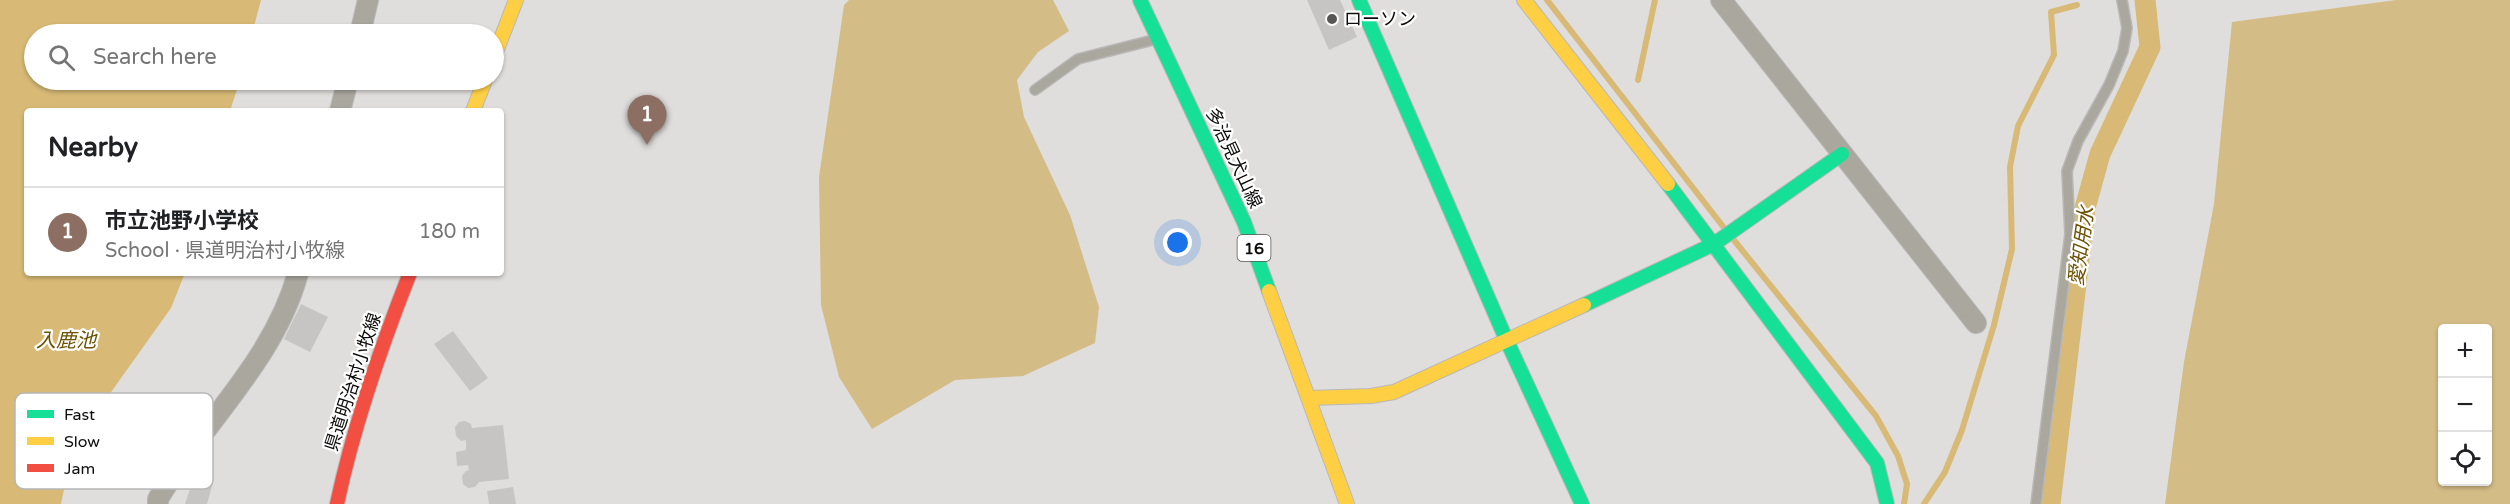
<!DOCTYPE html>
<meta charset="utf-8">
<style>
:root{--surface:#fff;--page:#f6f6f6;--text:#202124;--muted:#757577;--line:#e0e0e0;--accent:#575655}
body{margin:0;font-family:"Varela Round","Noto Sans JP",sans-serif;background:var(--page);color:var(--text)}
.controls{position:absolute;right:18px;bottom:18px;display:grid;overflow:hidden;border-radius:6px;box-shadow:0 2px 4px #0004}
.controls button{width:54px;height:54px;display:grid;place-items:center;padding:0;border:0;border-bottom:2px solid var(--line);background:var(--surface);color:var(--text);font:30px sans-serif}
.you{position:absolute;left:1178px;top:243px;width:21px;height:21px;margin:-15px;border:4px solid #fff;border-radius:50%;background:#1a73e8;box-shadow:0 0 0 9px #1a73e833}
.badge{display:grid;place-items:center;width:39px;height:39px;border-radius:50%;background:var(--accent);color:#fff;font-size:20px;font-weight:700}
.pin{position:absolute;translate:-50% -50px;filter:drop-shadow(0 2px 3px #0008)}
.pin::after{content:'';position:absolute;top:32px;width:21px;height:18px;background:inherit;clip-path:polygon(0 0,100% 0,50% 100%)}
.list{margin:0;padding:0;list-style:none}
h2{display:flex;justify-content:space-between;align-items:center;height:78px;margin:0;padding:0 24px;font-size:26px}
h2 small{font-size:20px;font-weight:400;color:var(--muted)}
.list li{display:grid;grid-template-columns:39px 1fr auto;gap:18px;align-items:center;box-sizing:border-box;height:90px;padding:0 24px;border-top:2px solid var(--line)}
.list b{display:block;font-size:22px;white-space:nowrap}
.list p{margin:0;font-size:20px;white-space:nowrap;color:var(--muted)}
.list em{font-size:20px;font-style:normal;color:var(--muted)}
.icon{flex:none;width:33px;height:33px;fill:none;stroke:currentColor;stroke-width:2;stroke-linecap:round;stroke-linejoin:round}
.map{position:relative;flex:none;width:2510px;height:504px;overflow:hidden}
.search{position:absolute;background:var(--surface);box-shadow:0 2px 4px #0004;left:24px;top:24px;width:480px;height:66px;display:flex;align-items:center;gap:15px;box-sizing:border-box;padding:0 21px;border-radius:33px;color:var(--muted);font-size:22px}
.panel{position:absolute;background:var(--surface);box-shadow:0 2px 4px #0004;left:24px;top:108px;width:480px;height:168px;border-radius:6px}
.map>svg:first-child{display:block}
.forest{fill:#d4bc86;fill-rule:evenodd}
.water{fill:#d8ba76}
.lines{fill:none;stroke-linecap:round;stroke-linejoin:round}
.stream{stroke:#d8ba76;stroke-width:6}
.canal{stroke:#d8ba76;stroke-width:21}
.building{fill:#c6c5c4}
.lane-casing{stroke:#b9b8b7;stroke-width:12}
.street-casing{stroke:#b9b8b7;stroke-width:22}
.fast-casing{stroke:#b9b8b7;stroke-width:16}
.slow-casing{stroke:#b9b8b7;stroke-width:16}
.jam-casing{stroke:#b9b8b7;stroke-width:16}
.lane{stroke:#aaa79e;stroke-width:9}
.street{stroke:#aaa79e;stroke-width:20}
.fast{stroke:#16e098;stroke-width:14}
.slow{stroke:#ffcf43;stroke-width:14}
.jam{stroke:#f24e42;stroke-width:14}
.poi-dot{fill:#575655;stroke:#fff;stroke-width:2}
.labels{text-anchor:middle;stroke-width:4.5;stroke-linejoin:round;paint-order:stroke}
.shield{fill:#fff;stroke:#565655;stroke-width:1.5}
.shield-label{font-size:16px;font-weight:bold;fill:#0e0d0c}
.poi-label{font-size:18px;fill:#0e0d0c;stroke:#fff;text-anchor:start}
.street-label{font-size:18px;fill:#0e0d0c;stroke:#fff}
.water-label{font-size:20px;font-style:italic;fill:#6e5203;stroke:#fff}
.key{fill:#fff;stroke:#b7b6b6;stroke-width:1.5}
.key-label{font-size:16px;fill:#0e0d0c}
</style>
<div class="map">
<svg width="2510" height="504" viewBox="0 0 2510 504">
<rect width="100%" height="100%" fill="#dfdedc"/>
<!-- forest -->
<path class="forest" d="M849 0H1053L1069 31 1038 52 1017 80 1024 117 1070 215 1099 307 1095 343 1023 376 955 380 872 429 839 377 821 305 819 177 844 5Z
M2396 0H2510V504H2165L2184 362 2214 204 2232 22ZM2442 328H2488V482H2442Z"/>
<!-- water -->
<path class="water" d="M0 0H261L252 34H34V80H240L230 111H27V273H185L171 308 94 416 77 446 69 465 61 504H0Z"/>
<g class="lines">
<!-- stream -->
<path class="stream" d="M1547 0 1725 229
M1638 80 1655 0
M1733 239 1876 416 1898 456 1907 484 1904 504
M1924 504 1945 472 1962 430 1994 325 2012 249 2010 167 2018 126 2054 55 2051 12 2077 5"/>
<!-- canal -->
<path class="canal" d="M2050 504 2085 208 2100 154 2150 47 2145 0"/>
</g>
<!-- building -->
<path class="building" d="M1307 0H1340L1357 37 1329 50Z
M301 304 328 317 310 352 284 339Z
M453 331 488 378 470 391 434 344Z
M465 421 471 424 472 428 503 425 509 479 479 482 475 487 468 488 463 484 462 476 466 471 469 470 468 465 457 466 456 452 466 450V440L461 441 456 436 455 427 459 422Z
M193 480 212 486 207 504H185Z
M513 487 516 504H489L487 491Z"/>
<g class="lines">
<defs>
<path id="lane" d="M1035 90 1078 59 1153 40
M2036 504 2070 234 2067 171 2078 141 2109 85 2123 51 2127 28 2122 0"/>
<path id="street" d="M1721 0 1976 323
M360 34 368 0
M340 111 348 80
M158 504V499C203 422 274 361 298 273"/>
<path id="fast" d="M1140 0 1244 222 1269 291
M1359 0 1506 339 1582 504
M1668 184 1877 463 1887 504
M1584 305 1714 244 1842 154"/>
<path id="slow" d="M1524 0 1668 184
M494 57 516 0
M473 111 485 80
M1269 291 1347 504
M1308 398 1371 396 1394 392 1584 305"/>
<path id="jam" d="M337 504C354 424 380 349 410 273"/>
</defs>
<!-- lane casing -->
<use href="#lane" class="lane-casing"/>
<!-- street casing -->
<use href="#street" class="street-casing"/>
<!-- fast casing -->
<use href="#fast" class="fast-casing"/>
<!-- slow casing -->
<use href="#slow" class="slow-casing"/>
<!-- jam casing -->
<use href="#jam" class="jam-casing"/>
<!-- lane -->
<use href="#lane" class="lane"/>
<!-- street -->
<use href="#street" class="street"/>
<!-- fast -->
<use href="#fast" class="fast"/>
<!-- slow -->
<use href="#slow" class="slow"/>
<!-- jam -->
<use href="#jam" class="jam"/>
</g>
<!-- markers -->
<circle class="poi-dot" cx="1332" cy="19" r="6"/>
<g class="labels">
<!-- shield labels -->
<rect class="shield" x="1237.5" y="235" width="33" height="26" rx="4.5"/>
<g class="shield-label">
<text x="1254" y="254">16</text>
</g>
<!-- poi labels -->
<g class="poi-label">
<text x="1344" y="25">ローソン</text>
</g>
<!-- street labels -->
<g class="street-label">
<text transform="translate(1234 158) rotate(65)" y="6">多治見犬山線</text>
<text transform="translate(353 382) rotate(-72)" y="6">県道明治村小牧線</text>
</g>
<!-- water labels -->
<g class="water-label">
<text transform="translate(2081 246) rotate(-82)" y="7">愛知用水</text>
<text x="66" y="347">入鹿池</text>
</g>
</g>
<!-- legend -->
<rect x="15" y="393" width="198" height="96" rx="9" class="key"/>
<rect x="27" y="410" width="27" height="8" fill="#16e098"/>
<rect x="27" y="437" width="27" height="8" fill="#ffcf43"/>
<rect x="27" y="464" width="27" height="8" fill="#f24e42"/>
<g class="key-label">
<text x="64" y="420">Fast</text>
<text x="64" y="447">Slow</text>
<text x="64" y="474">Jam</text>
</g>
</svg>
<div class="controls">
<button>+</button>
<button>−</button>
<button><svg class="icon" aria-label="locate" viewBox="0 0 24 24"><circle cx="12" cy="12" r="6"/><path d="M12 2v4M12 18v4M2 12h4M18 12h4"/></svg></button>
</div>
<div class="you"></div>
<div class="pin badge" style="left:647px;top:145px;background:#8d6e63">1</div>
<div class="search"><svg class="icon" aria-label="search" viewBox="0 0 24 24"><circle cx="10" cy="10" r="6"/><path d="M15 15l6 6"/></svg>Search here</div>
<section class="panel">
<h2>Nearby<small></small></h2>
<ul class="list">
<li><span class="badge" style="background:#8d6e63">1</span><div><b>市立池野小学校</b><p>School · 県道明治村小牧線</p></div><em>180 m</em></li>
</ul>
</section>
</div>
